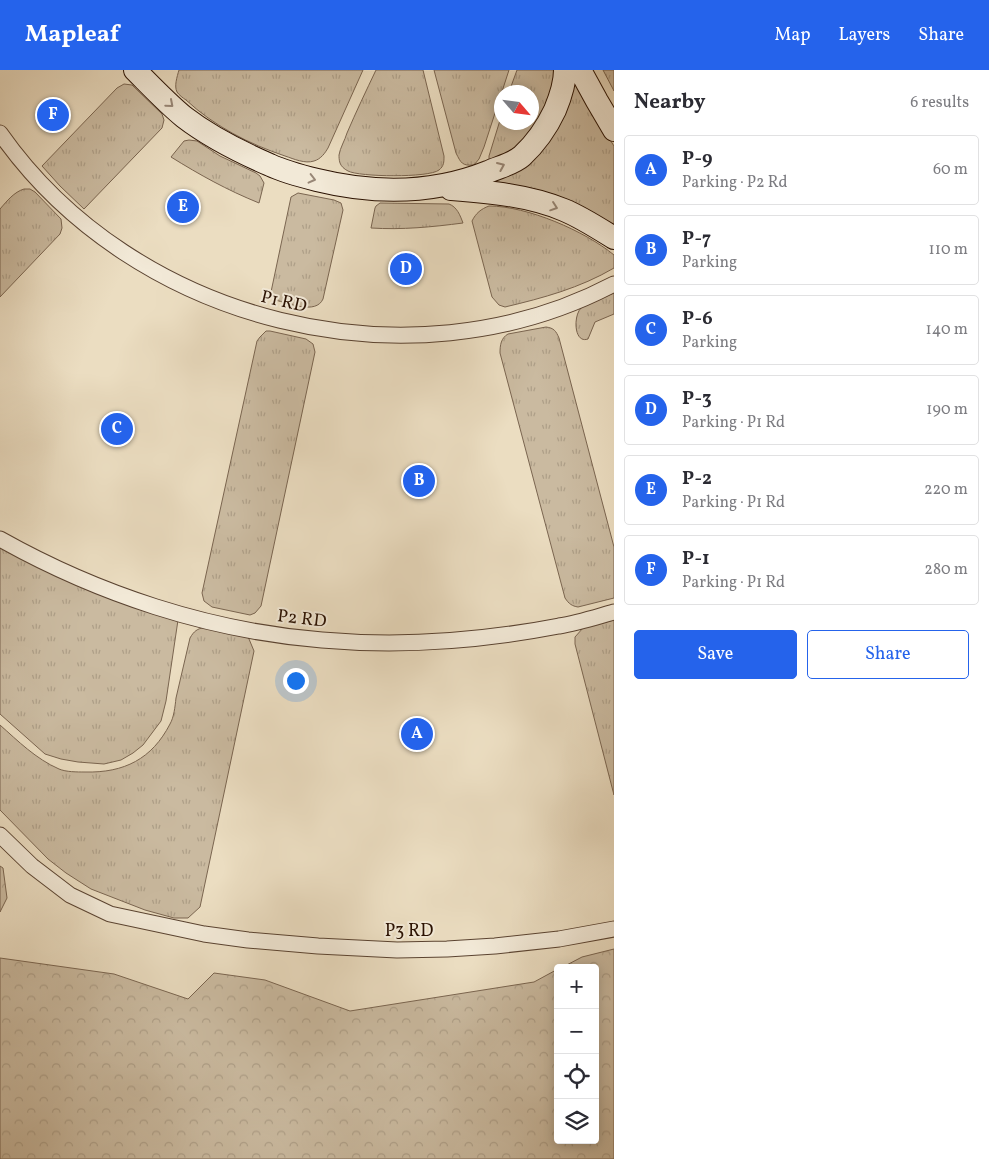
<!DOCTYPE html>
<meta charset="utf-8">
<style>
:root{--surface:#fff;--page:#f7f7f7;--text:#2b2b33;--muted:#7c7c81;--line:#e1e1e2;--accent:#2563eb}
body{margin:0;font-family:Vollkorn,serif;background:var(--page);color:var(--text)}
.controls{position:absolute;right:15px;bottom:15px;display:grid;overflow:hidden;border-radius:5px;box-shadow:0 2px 12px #0003}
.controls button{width:45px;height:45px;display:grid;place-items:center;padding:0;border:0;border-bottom:1px solid var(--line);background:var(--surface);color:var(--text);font:25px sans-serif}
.compass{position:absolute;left:494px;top:15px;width:45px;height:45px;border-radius:50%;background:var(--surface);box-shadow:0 2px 12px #0003;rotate:118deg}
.you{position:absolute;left:295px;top:610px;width:18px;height:18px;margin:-12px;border:4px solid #fff;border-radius:50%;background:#1a73e8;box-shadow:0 0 0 8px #1a73e833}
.badge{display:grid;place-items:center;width:32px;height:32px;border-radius:50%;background:var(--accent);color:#fff;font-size:16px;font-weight:700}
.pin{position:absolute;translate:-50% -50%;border:2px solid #fff;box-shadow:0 1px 5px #0006}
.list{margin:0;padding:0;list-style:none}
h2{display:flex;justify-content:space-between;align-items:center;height:65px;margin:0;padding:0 20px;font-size:21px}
h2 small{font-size:16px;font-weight:400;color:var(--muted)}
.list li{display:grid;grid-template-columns:32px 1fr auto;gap:15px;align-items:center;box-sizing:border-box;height:70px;margin:0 10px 10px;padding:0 10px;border:1px solid var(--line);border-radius:5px}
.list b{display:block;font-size:19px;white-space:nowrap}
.list p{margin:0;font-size:16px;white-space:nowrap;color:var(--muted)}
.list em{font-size:16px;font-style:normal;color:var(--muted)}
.actions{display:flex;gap:10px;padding:15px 20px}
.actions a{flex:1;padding:11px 0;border:1px solid var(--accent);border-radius:5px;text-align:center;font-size:18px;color:var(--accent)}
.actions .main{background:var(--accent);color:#fff}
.icon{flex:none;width:28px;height:28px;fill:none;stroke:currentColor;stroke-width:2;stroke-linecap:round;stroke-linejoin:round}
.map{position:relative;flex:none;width:614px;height:1089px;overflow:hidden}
header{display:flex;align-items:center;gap:30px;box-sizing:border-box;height:70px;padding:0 25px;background:var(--accent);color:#fff}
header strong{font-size:24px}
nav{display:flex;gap:28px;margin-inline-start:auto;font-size:18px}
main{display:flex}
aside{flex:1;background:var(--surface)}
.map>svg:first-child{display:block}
.grass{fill:url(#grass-tufts);stroke:#7a6550}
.forest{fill:url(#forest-crowns);stroke:#7a6550}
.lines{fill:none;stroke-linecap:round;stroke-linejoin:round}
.minor-casing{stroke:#5a4331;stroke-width:17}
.secondary-casing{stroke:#291001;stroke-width:24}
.minor{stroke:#f2e9d7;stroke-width:15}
.secondary{stroke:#f2e9d7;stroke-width:22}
.oneway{stroke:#988777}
.labels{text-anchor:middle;stroke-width:4;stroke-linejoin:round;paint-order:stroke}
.street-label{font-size:18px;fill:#291001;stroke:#f2e9d7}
</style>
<header>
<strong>Mapleaf</strong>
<nav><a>Map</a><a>Layers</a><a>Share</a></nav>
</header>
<main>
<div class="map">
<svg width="614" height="1089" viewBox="0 0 614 1089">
<defs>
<pattern id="grass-tufts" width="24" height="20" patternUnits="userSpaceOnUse" patternTransform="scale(1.25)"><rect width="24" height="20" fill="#cabaa0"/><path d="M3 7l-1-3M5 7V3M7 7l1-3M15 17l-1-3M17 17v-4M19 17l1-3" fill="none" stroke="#ae9f88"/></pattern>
<pattern id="forest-crowns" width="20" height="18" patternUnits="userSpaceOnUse" patternTransform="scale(1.25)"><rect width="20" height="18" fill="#cabaa0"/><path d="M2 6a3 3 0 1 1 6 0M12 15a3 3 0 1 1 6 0" fill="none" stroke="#ae9f88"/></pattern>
</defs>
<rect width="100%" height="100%" fill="#ebddc1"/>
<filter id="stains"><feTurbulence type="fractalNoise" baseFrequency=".004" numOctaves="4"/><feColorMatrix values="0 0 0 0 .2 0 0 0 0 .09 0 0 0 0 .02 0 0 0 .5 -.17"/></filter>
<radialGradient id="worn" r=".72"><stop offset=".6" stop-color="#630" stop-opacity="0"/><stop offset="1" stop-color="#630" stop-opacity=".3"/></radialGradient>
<!-- grass -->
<path class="grass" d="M179 0H363L328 78C325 83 321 89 314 91 305 94 294 89 285 86 249 74 214 56 186 30 183 28 179 25 177 22 174 16 177 7 179 0Z
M376 0H423L444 86C444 92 444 96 439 100 429 108 359 107 348 101 344 99 341 96 340 93 339 90 339 87 339 85 340 78 345 70 347 63 356 42 366 21 376 0Z
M434 0H509L484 77 479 89 474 95C462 96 461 93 456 83Z
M517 0H555C554 8 553 16 551 23 541 55 522 80 489 90V86L501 47 502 52H532V22H509Z
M603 0H614V21L613 19Z
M574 8 603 59 614 76V157L494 113 493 109Z
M124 14 132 15 162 44 164 50 162 58 84 139 60 116 42 96 117 18Z
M189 70 197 71 220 86 256 103 260 106 264 113 259 133C227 120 200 105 171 87L184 71Z
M24 119H30L35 122 61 149 62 158 60 164 0 227V139C7 131 14 122 24 119Z
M298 123 334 130 341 133 343 140 323 229C316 245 288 233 275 230L271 222 291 127Z
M380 133 449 134C457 137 460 145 463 153 432 157 402 160 371 158L375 138 376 136Z
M489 136C527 136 585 161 614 185V198C580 218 543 228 505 237L499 235 492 227 472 151C476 143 481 139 489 136Z
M614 223V244L595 252 588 269C574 274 573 246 581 238 588 232 605 227 614 223Z
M546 257C554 258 556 261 559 268L614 477V528L578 537C572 536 569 534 565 528L500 283C500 275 501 268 508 264Z
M266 261H270L306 269 313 274 315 282 261 536 255 543 250 545 212 537 204 531 202 523 257 271 260 267Z
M0 477 178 550 166 631 161 651 143 675 133 683 121 690 104 694 78 692 61 689 45 684 0 644Z
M614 550V725L575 574V567L583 558Z
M205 557 245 565 249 569 254 581 200 837 188 848H174L145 840 91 819 66 803 48 789 0 740V655C18 671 36 689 59 699 66 702 77 702 85 702 124 703 152 689 170 654 174 647 175 637 176 628 181 608 185 588 190 568 194 561 197 559 205 557Z"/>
<!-- forest -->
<path class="forest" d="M0 796 3 798 7 828 0 842Z
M614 879V1089H0V888L114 904 188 929 214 903 265 910 350 941 534 912 558 899V1070H595V898H561L582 887Z"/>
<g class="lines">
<defs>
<path id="minor" d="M0 63C133 253 409 322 614 214
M0 469C98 524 209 561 322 570 401 577 481 571 559 556 578 553 596 547 614 542
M0 765 32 796 70 825 110 844 204 864 248 870 318 876 397 880 447 879 495 876 559 869 614 859"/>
<path id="secondary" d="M135 0C151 16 167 33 184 47 210 67 240 82 270 95 285 102 301 106 317 110 374 124 433 124 488 102 499 97 513 94 522 86 536 73 547 57 555 40 560 28 565 14 565 0
M580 0 597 31 614 60
M451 119C489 122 528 125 564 140 581 147 598 158 614 168"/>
</defs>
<!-- minor casing -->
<use href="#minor" class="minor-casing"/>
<!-- secondary casing -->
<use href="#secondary" class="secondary-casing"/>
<!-- minor -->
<use href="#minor" class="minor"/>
<!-- secondary -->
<use href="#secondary" class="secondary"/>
</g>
<!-- one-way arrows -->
<defs><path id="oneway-chevron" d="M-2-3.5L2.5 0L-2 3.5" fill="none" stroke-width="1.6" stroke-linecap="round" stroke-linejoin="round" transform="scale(1.25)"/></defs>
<g class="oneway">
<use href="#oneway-chevron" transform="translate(170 34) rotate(41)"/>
<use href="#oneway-chevron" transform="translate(501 96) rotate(-23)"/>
<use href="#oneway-chevron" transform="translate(312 109) rotate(14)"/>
<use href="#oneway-chevron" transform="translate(554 137) rotate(19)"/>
</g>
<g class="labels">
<!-- street labels -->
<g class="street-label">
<text transform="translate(284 231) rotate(13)" y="6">P1 RD</text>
<text transform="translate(302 548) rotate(7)" y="6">P2 RD</text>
<text x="409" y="866">P3 RD</text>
</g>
</g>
<rect width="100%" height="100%" filter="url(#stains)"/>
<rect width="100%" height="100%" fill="url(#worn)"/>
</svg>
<div class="controls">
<button>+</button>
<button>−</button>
<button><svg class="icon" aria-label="locate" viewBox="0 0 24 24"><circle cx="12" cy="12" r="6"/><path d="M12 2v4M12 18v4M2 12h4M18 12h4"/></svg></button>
<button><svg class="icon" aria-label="layers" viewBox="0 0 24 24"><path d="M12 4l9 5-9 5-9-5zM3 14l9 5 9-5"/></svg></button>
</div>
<svg class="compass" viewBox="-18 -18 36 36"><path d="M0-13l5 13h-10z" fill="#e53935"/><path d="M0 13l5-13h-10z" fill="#7c7c81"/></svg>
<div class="you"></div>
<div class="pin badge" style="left:417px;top:664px">A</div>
<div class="pin badge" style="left:419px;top:411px">B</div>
<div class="pin badge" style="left:117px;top:359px">C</div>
<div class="pin badge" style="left:406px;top:199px">D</div>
<div class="pin badge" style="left:183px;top:137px">E</div>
<div class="pin badge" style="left:53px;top:45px">F</div>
</div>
<aside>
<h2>Nearby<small>6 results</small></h2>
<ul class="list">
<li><span class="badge">A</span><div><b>P-9</b><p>Parking · P2 Rd</p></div><em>60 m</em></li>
<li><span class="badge">B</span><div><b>P-7</b><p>Parking</p></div><em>110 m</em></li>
<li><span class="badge">C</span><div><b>P-6</b><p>Parking</p></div><em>140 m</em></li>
<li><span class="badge">D</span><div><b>P-3</b><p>Parking · P1 Rd</p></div><em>190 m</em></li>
<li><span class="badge">E</span><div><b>P-2</b><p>Parking · P1 Rd</p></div><em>220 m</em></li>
<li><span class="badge">F</span><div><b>P-1</b><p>Parking · P1 Rd</p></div><em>280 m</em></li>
</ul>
<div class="actions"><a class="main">Save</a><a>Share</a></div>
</aside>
</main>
